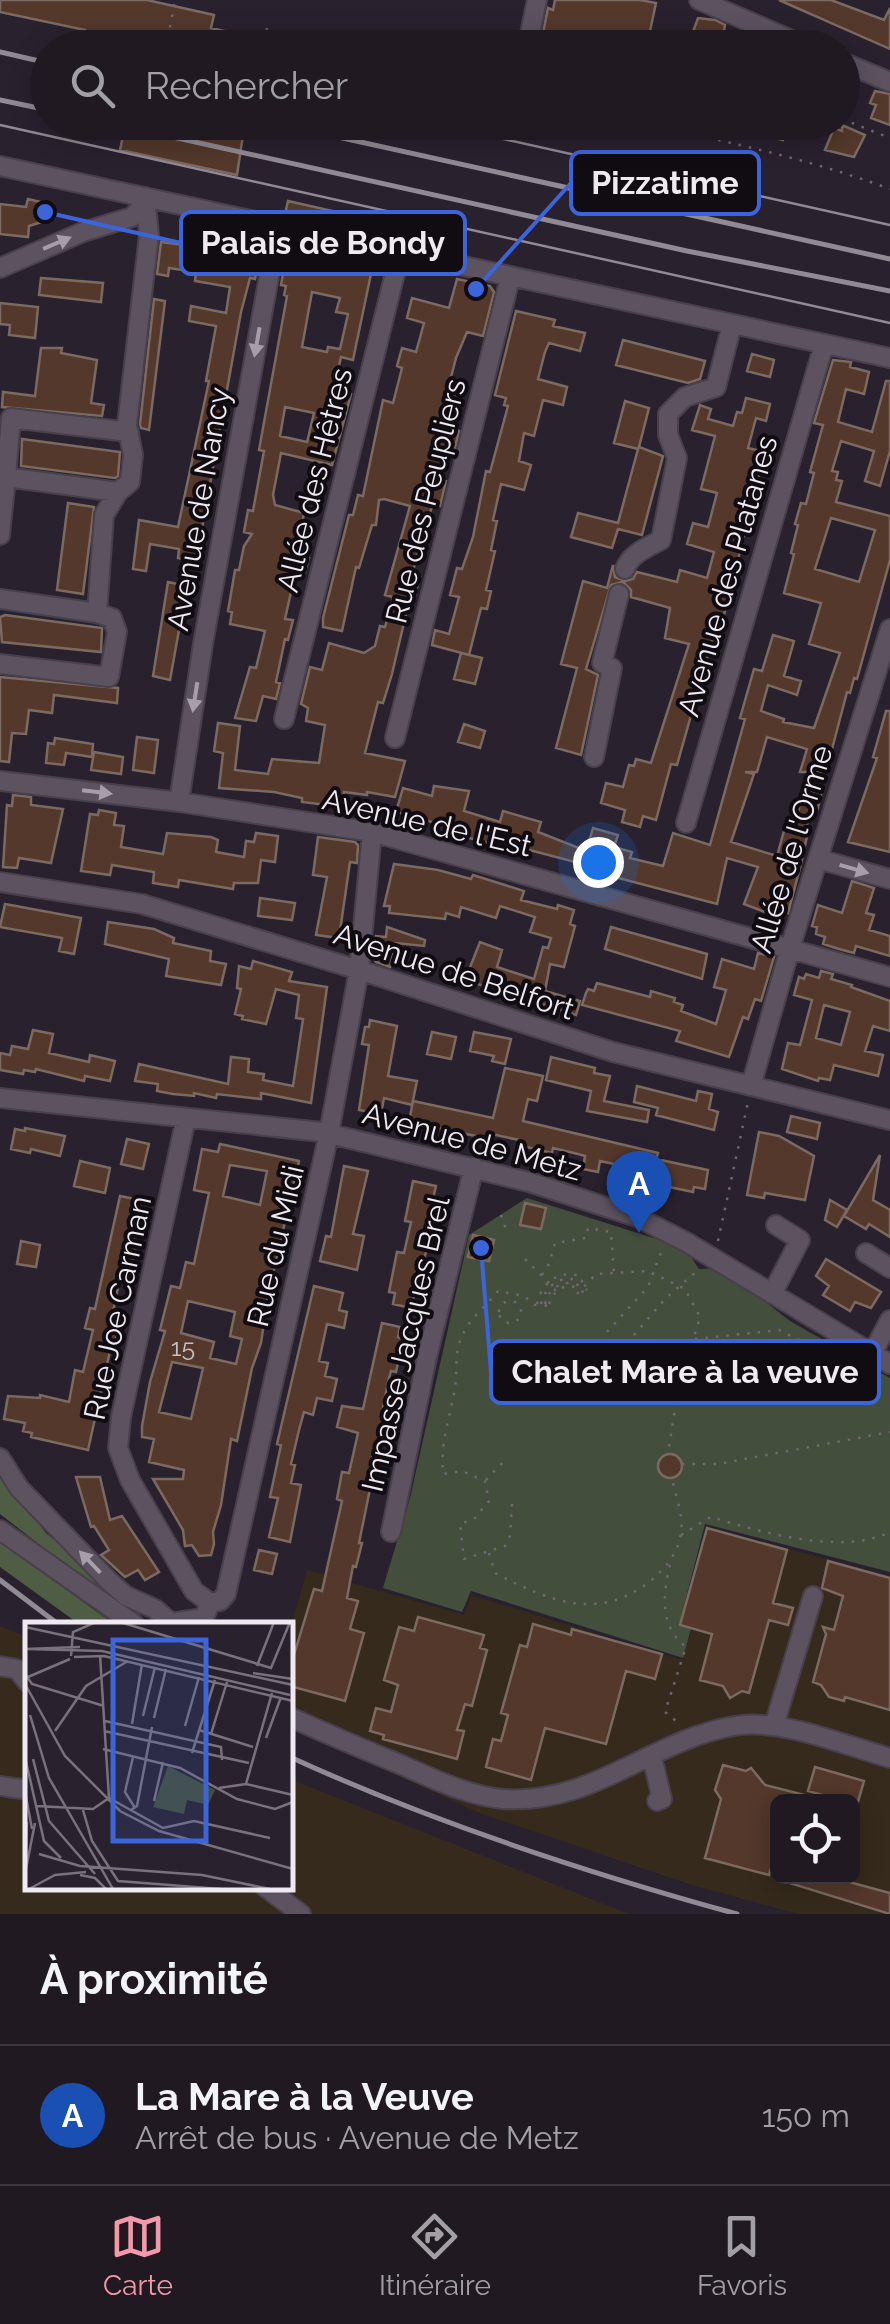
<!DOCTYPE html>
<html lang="fr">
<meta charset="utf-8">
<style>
:root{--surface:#201922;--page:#2d262f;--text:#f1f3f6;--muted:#a2a0a5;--line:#3d3840;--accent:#f39aa8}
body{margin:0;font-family:Raleway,sans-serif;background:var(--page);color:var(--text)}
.controls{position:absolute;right:30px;bottom:30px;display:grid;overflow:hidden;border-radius:15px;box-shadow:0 5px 25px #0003}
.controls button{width:90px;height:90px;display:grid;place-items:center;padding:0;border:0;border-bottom:2px solid var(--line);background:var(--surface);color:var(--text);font:50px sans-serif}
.you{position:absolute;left:598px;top:862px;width:35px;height:35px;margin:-25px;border:8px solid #fff;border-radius:50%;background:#1a73e8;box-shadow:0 0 0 15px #1a73e833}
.badge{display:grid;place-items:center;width:65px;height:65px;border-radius:50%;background:var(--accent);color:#fff;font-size:32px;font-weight:700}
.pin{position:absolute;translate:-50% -82px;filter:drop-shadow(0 2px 5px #0008)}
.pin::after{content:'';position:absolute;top:52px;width:35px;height:30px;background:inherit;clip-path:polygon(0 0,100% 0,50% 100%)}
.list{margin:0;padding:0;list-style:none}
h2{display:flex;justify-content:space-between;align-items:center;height:130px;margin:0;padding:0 40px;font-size:42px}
h2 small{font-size:32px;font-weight:400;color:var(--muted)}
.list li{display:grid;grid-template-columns:65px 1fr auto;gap:30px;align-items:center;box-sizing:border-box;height:140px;padding:0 40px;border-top:2px solid var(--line)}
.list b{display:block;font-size:38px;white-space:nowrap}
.list p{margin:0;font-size:32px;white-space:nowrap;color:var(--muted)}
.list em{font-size:32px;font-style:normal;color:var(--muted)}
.icon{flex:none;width:55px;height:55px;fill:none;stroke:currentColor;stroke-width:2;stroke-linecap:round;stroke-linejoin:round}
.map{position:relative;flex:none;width:890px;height:1914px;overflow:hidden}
.search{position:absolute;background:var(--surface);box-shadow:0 5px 25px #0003;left:30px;right:30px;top:30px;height:110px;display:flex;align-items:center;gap:25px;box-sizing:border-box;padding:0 35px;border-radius:55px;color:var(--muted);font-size:38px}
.sheet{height:270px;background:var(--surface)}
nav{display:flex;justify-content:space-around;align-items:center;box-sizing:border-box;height:140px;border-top:2px solid var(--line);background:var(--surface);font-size:28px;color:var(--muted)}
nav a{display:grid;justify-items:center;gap:5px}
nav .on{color:var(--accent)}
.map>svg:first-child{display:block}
.industrial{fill:#352a1b;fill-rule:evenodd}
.green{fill:#444e3c}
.forest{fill:#4f5d44}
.building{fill:#53382b;stroke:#7b6a61;stroke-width:2.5;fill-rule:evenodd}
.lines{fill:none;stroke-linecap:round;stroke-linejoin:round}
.minor-casing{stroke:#48404b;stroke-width:22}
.path{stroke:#6f6772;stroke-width:2.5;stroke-dasharray:2.5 8;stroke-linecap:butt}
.minor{stroke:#5c5260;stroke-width:18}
.tram{stroke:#918a94;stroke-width:2.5}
.rail{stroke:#918a94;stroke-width:5}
.oneway{fill:#a69ea8}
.labels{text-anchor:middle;stroke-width:8;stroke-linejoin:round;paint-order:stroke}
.number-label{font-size:25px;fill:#c8bdc0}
.street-label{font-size:30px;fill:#efe9f1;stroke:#110c12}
.inset-road{fill:none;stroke:#79717c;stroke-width:2.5}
.view{fill:#3c65dc;fill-opacity:0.15;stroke:#3c65dc;stroke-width:5}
.inset-edge{fill:none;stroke:#efe9f1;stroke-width:5}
.leader{fill:none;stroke:#3c65dc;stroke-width:4}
.callout-dot{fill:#3c65dc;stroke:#110c12;stroke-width:4}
.callout{fill:#110c12;stroke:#3c65dc;stroke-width:4}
.callout-label{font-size:32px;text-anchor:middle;font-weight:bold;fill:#efe9f1}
</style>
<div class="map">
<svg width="890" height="1914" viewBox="0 0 890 1914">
<rect width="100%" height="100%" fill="#2a212e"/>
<!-- industrial -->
<path class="industrial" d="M707 1527 890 1576V1914H798L695 1886 479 1813 290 1726V1630L307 1570 464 1615 471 1595 682 1660 692 1630 679 1625ZM778 1802H852V1876H778Z
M0 1626 27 1637 28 1886H290V1779L629 1914H0Z"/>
<!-- green -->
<path class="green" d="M527 1198 685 1248 699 1269 722 1268 790 1321 890 1378V1572L705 1524 679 1625 691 1629 683 1658 471 1591 462 1612 383 1588 410 1498 469 1235Z"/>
<!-- forest -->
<path class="forest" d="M0 1472 46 1533 154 1621 84 1579 0 1514Z
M0 1542 114 1624H79L0 1567Z"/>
<!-- building -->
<path class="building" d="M0 0H147L214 15 211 28 273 42 272 48H136L84 36 85 30 0 12Z
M555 0H640L656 3 650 31 690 40 698 18 715 20 725 25 721 48H613L582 41 580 48H540L548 8 553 10Z
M779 0H831L884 20 890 8V49Z
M875 91 890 94V125L871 118 876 105 870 103Z
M126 122H245L237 175 120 150Z
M732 122H790L783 140 732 128Z
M842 125 865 135 854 157 825 150 834 128 842 131Z
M28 199 53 205 54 218 29 226 28 237 0 234V204L26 207Z
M288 201 359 217 357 229 285 214Z
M202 223 257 235 262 242 255 279 250 278 241 312 196 562 178 558 179 549 150 544 146 571 133 569 139 520 178 527 209 381H206L216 326 189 321 191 306 226 313 230 287 195 281 196 272 169 268 168 276 157 274 161 242 199 247Z
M297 244 354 256V261L372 269 353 360 341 357 334 389 351 394 332 465 281 453 273 495 275 505 304 513 302 525 312 528 304 557 309 558 304 576 295 574 285 619 293 620 288 640 285 639 276 682 280 683 276 699 263 696 256 721 235 718 250 667 256 668 265 631 230 624 232 612 228 611 235 570H239L244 546 252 534 244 532 248 510 253 511 264 451 259 450 287 296 284 295 286 286 281 285 287 252ZM312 292 340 298 336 312 348 314 340 349 328 347 327 352 302 347ZM285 407 314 413 307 442 280 436Z
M41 278 103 283 101 302 39 295Z
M457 279 490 286 494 292 483 336 467 332 456 358 448 389 460 392 451 429 459 431 455 448 450 446 441 480 446 481 440 506 433 504 425 527 412 575 420 577 413 602 409 601 392 674 383 703 378 702 365 753 405 761 395 797 367 792V795L344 792 343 805 335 806 302 802V798L274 792 219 788 223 753 214 751 218 723 240 726 235 770 268 774 272 759 319 763 325 725 306 721 308 708 301 704 310 667 322 670 329 643 364 653 375 646 380 626 385 627 393 597 385 595 410 506 384 499 379 500 376 525H372L359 568 356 567 342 631 323 627V618L349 515H353L358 495 363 496 383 400 393 403 402 368 397 366 402 348 416 352 424 323 407 318 412 298 449 308Z
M154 299 165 301 149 430 141 428 140 424Z
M0 303 38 307 35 338 9 335 10 325 0 324Z
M516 311 555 320 553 326 585 333 580 351 549 343 545 352 538 379 567 387 563 405 543 400 534 436 524 433 519 461 531 465 524 490 501 484 493 520 497 521 491 550 495 551 486 590 491 591 487 609 481 608 469 655 432 645 435 630 449 634 459 597 450 595 457 568 462 569 473 537 486 471 490 472 508 406 504 405 506 398 495 395Z
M623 340 705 361 700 379 688 383 616 365Z
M41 348H62L61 353 97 360 91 403 104 405 102 416 2 407 3 392 35 396Z
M752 354 774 360 770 377 747 371Z
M833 360 851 362 850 367 869 372 864 394 846 389 838 422 872 432 886 381H890V451L880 486 865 481 874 451 841 441 832 471 838 472 836 480 842 481 836 502 890 516V560L857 679 854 678 850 693 847 692 826 772H800L807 749 767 737 757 772H745L754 774 731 842 777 856 787 820 790 821 792 814 797 815 804 790 821 795 817 811 812 809 804 835 807 836 801 864 788 913 768 906 765 912 744 904 758 867 727 858 717 904 611 876 609 875 612 862 585 856 593 828 618 835 614 847 632 852 630 858 663 866 673 833 710 845 745 719 740 718 754 669 762 671 773 635 794 641 784 676 801 681 797 695 768 685 761 711 784 719 783 722 814 728 840 653 809 644 821 603 784 593 794 554 791 553 798 525 795 524 801 503 806 504 814 473 810 472 823 425 814 423ZM831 518 875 530 859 582 815 569Z
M746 398 770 404 766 421 756 418 748 448 765 452 719 635 714 634 677 765 671 764 656 820 643 816 640 827 622 822 625 810 601 803 606 783 623 787 629 765 634 766 636 759 651 763 689 644 665 638 670 608 631 597V590L623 582 611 585 586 669 598 675 581 755 556 748 577 668 561 664 583 581 607 588 613 565 615 577 625 581 633 579 637 572 677 582 680 570 707 578 714 552 687 544 693 523 708 527 717 493 701 489 715 436 692 430 700 405 711 409 708 419 733 426 737 412 742 413Z
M625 401 649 408 639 447 663 456 642 535 618 529 612 548 571 537 578 513 618 523 638 449 614 443Z
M22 439 120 452 118 476 115 478 21 466Z
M68 503 94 507 83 594 57 590Z
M168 582 187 586 170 680 153 676Z
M5 615 102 628 101 652 2 642 0 617Z
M461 653 482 658 475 684 454 679Z
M0 677 118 688 117 703 54 695 52 713 29 710 26 734 12 733 9 762 0 761Z
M886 711H890V852L848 842 877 758 873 757Z
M464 724 485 731 480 748 458 742Z
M137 737 158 740 154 773 133 770Z
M55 738 93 744 92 757 66 753 64 765 46 763 48 743 54 744Z
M94 752 123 757 121 774 91 770Z
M434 786 469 791 464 811 500 822 503 811 541 822 538 832 579 848 575 862 499 842 498 846 448 832 449 827 396 812 403 788 432 796Z
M13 795 31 797V805L63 809 51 863 19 858 17 868 3 867 7 805 12 806Z
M99 810 116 813 114 825 124 826 121 847 163 854 167 833 211 837 218 840 216 852 244 857 246 841 254 842 256 833 278 836 275 862 261 860 258 883H234L233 889 179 880 178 887 153 883 154 872 112 865 110 875 81 871 90 814 98 815Z
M318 837 355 842 358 845 357 863 350 862 339 938 316 935 327 877 313 875Z
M394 864 438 870 471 879 473 875 524 891 521 900 557 909 558 905 574 910 570 924 575 926 564 967 550 964 545 991 580 1001 576 1015 465 980 480 942 502 950 497 967 534 979 543 947 548 948 551 938 530 932 535 917 500 906 496 918 461 907 459 917 446 913 445 919 389 913 390 906H384Z
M852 881 874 888 866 913 874 915 869 930 890 936V956L856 946 854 953 839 949 823 944 825 937 816 934 817 927 812 926 818 905 842 913Z
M260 898 295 903 292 920 258 916Z
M5 904 81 918 74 954 59 951 62 938 0 927Z
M108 922 154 929 174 938 173 943 211 951 210 961 226 964 221 985 166 976 169 959 105 944Z
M387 927 425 940 424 946 396 943 390 967 376 962 373 958 376 936 386 937Z
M611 927 707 954 702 979 605 949Z
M758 953 774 957 761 1001 755 999 748 1019 743 1017 729 1057 676 1041 680 1031 582 1005 586 993 588 989 594 991 597 983 650 997 651 991 675 998 674 1002 683 1005 681 1011 716 1024 726 990 714 987 722 959 754 969Z
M253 961 292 972 289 981 327 987 311 1103 261 1093V1099L217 1094 216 1098 194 1093V1096L173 1094 157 1091 158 1084 135 1081 139 1064 228 1084 231 1057 249 1059 248 1072 264 1074 263 1080 293 1086 303 1019 296 1018 299 995 276 989 266 1024 242 1019 243 1016 235 1014 241 989 237 988 239 966 251 969Z
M821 971 833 974 831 979 852 985 851 987 890 1001V1031L873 1026 865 1051 883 1055 878 1076 834 1065 830 1080 819 1078 818 1081 782 1069 788 1043 800 1045 812 1000 794 995 799 977 804 979 806 974 819 978ZM824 1005 850 1012 841 1045 816 1038Z
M370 1020 397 1026 388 1076 417 1081 412 1105 384 1098 381 1114 359 1110 369 1045 362 1044 365 1027H369Z
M33 1030 53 1034 49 1053 89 1062 90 1055 115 1061 110 1081 85 1076 84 1081 36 1069 35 1072 24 1070 23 1074 0 1070V1053L10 1055 12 1046 28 1049Z
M432 1032 456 1037 451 1059 427 1054Z
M474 1032 511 1039 505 1064 492 1061 494 1056 470 1051Z
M551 1057 595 1068 594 1073 610 1076 604 1101 649 1110 647 1122 587 1111 591 1091 546 1080Z
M505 1068 543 1076 537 1101 528 1099 523 1121 658 1153 656 1159 708 1170 705 1189 694 1187 693 1192 626 1178 628 1167 600 1161 598 1172 583 1169 585 1156 578 1154 553 1148 552 1153 518 1145 519 1140 491 1134 490 1139 409 1122 413 1101 493 1118Z
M637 1086 696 1101 698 1091 712 1094 709 1109 718 1112 714 1130 656 1115 658 1108 634 1102Z
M791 1116 820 1123 817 1139 787 1132Z
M25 1128 65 1136 60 1156 31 1149 30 1153 11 1149 15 1129 25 1131Z
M759 1132 779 1136 814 1156 805 1200 765 1193 764 1198 747 1195Z
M127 1139 149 1144 143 1169 121 1164Z
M220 1144 299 1161 268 1296 261 1343 252 1368 237 1441 231 1439 221 1505 213 1532 214 1544 211 1555 199 1556 192 1545 185 1546 183 1530 153 1479H183L184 1470 149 1462 154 1439 142 1437V1426L150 1382 165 1331 160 1330 171 1286 180 1288 186 1262 194 1264 209 1193 194 1190 202 1149 218 1152ZM230 1165 267 1171 260 1205 223 1196ZM188 1301 235 1312 230 1336 242 1339 236 1364 210 1358 214 1342 181 1333ZM172 1362 203 1368 191 1419 159 1412Z
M880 1155 873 1200 890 1210V1237L869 1224 866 1229 844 1216Z
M80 1161 110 1168 105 1193 74 1186Z
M344 1166 368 1171 353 1234 364 1236 357 1270 320 1261 326 1236 331 1237Z
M413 1181 436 1186 427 1225 433 1226 411 1308 393 1304 395 1293 389 1292 397 1252 404 1253 411 1222 405 1221Z
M120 1196 140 1200 135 1224H138L133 1244 136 1245 132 1264 124 1263 116 1296 113 1313 118 1314 113 1334 117 1335 113 1352 110 1351 88 1450 31 1437 32 1433 23 1431 25 1423 4 1419 8 1396 40 1398V1395L69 1402 75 1370 83 1372 93 1330 85 1328 90 1308 95 1309Z
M830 1200 847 1210 837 1227 825 1220Z
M525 1203 546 1208 541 1229 520 1225Z
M473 1235 494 1240 489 1261 468 1257Z
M21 1241 40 1245 36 1267 17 1264Z
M826 1259 881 1292 871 1308 855 1302 850 1311 823 1295 829 1286 816 1276Z
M314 1286 343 1293 339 1310 347 1312 344 1328 327 1324 319 1361 328 1363 325 1376 337 1379 332 1401 317 1398 313 1415 304 1412 299 1430 291 1464 295 1465 291 1483 301 1485 290 1542 269 1537 278 1498 270 1497 281 1445 277 1444Z
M382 1323 400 1327 398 1337 403 1339 396 1372 391 1371 388 1382 382 1413 387 1414 379 1448 374 1447 366 1489H370L359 1543H362L356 1567 353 1566 347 1598 358 1601 350 1629 364 1633 345 1701 290 1686V1668L314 1589 322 1591 342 1501 337 1499 342 1472 349 1473 358 1433 337 1427 342 1406 363 1409Z
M658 1466a12 12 0 1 1 24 0a12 12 0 1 1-24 0Z
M76 1477H100L110 1520 122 1516 159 1572 145 1580 138 1570 125 1577 101 1555 109 1550 94 1526 91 1527Z
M707 1528 787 1550 773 1603 793 1608 788 1625 769 1620 749 1693 742 1691 730 1698 723 1686 700 1680 712 1634 680 1625Z
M259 1550 277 1554 272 1574 254 1570Z
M828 1561 890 1578V1710L845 1697 844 1701 829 1697 821 1685 813 1682 826 1634 823 1627 834 1630 843 1596 822 1588Z
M418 1617 484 1635 480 1648 487 1650 472 1706 465 1704 457 1730 464 1731 457 1759 383 1739 384 1735 370 1731 376 1708 391 1712 398 1685 384 1680 399 1627 414 1631Z
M533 1624 571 1635 572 1629 662 1654 655 1679 626 1671 606 1744 545 1728 531 1780 486 1767 493 1739 501 1741 508 1715 501 1713 520 1645 527 1647Z
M723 1765 746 1771 751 1768 765 1785 812 1797 811 1802H778V1843L769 1875 705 1858 721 1799 715 1790Z
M815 1767 864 1781 857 1805 808 1791Z
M784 1876H827L890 1893V1914L783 1881Z"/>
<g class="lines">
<defs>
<path id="minor" d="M699 0 810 48
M527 48 537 0
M842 62 890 82
M0 166 890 358
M0 268 83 232 132 217 142 207 145 199
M129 432 11 418 6 477 118 492 130 482 133 455 127 425 149 235 145 197
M0 535 6 477
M625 569C630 554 648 547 661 540L677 458 668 435V414L685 397 716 387 732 324
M0 599 97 613 104 515 118 492
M0 664 109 677 117 632 112 618 97 613
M284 719 400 253
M395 738 510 278
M594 757 612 668 602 663 619 594
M0 781 179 802 372 832 890 977
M179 802 203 644 278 226
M686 823 824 344
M818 859 890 879
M0 882 142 904 359 970 613 1052 890 1120
M751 1086 790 948 890 629
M0 1098 322 1132 529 1182 637 1217 686 1242 890 1364
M186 1118 121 1417 118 1448 130 1480 194 1591 210 1603
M866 1253 890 1268
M772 1294 800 1240 776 1225
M872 1354 890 1320
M0 1458 19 1488 110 1582 126 1596 155 1609 171 1623 204 1618 210 1603 220 1601 226 1594 329 1133 359 970 372 832
M0 1530 134 1624
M391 1532 427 1357 474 1167
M0 1666 17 1669 28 1683
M290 1717C327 1734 365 1750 402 1765 434 1779 468 1796 503 1799 594 1805 651 1740 734 1726 781 1718 844 1745 890 1758
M774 1726 813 1596
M652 1757 662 1799 657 1801
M0 1786 28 1790
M264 1886 301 1914"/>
</defs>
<!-- minor casing -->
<use href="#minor" class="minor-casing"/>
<!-- path -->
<path class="path" d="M264 40 267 28
M282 44 284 34
M166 48 175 1
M842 119 890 138
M636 122C723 141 807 158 890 189
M501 1215 507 1232
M718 1241 748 1102
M525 1259 549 1283
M542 1275 549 1264 555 1243 586 1238 588 1228 611 1232 614 1273
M554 1289 560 1295
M577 1294 596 1274 648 1271 685 1289 700 1317 678 1389 668 1454
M499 1312a11 11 0 1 1 22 0a11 11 0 1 1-22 0Z
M537 1304C542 1280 561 1269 584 1277
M541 1304C548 1280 565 1274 587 1283
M545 1304C550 1283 570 1277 587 1290
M549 1304C555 1287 570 1280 584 1293
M607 1332 648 1287 661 1252
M695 1339 779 1330 823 1352 832 1367
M627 1343 666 1298 698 1270
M682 1464H718L890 1432
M486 1480 507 1458
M512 1504 510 1536 505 1546 464 1559 460 1524 474 1519 489 1501 485 1481 462 1471 443 1474C440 1443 450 1418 455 1388 458 1365 453 1348 467 1327 474 1315 488 1304 498 1291L524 1296 535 1305 555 1306
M681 1535 711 1517C761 1532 841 1556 890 1532
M489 1553 495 1573C551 1602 601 1623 654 1578 668 1565 679 1551 681 1532 684 1516 675 1494 672 1478
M670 1565C663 1595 659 1626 686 1647L665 1712 676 1721"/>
<!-- minor -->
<use href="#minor" class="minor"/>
<!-- tram -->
<path class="tram" d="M427 122 890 225
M0 125 890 323"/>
<!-- rail -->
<path class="rail" d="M0 52 48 63
M0 100 48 110
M105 122 687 251 890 291
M270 122 890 259
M0 1580 58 1624
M290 1757C434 1823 584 1872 737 1914"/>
</g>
<!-- one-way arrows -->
<defs><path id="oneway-solid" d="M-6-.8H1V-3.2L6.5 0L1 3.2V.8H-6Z" transform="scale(2.5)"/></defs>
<g class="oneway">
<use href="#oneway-solid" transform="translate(57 243) rotate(-23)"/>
<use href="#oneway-solid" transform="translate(257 342) rotate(100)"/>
<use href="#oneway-solid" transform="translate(195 697) rotate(99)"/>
<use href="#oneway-solid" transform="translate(97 792) rotate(7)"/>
<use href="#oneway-solid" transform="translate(854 869) rotate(16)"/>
<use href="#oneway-solid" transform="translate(90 1562) rotate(-134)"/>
</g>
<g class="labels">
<!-- number labels -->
<g class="number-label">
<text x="183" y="1356">15</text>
</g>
<!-- street labels -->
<g class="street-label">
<text transform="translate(315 480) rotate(-76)" y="10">Allée des Hêtres</text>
<text transform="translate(426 501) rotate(-76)" y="10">Rue des Peupliers</text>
<text transform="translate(199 509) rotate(-80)" y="10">Avenue de Nancy</text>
<text transform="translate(728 576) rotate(-74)" y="10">Avenue des Platanes</text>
<text transform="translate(427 823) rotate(13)" y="10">Avenue de l'Est</text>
<text transform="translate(792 849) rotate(-73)" y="10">Allée de l'Orme</text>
<text transform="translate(454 972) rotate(18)" y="10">Avenue de Belfort</text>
<text transform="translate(472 1142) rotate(15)" y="10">Avenue de Metz</text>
<text transform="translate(276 1246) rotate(-77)" y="10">Rue du Midi</text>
<text transform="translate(118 1308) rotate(-78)" y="10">Rue Joe Carman</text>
<text transform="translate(406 1344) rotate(-77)" y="10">Impasse Jacques Brel</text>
</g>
</g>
<!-- overview -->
<g transform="translate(25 1622)">
<rect width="268" height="268" fill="#2a212e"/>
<path d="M143 144 190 168 183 183 162 178 159 192 128 185Z" fill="#444e3c"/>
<path class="inset-road" d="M95 0 246 46 265 0M0 5 268 63M0 27 55 25M2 27 77 29 265 73M75 33 84 176M46 34 48 10 71 0M49 35 79 34 268 79M232 44 249 0M228 51 268 57M0 52 7 62 79 84M3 55 45 37M0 62 40 134 95 189 134 209 268 247M5 93 24 156 88 267M118 94 130 45M129 96 141 47M80 99 196 125 197 138M107 102 117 42M160 104 174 55M174 108 228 125M30 109 61 64 103 39M79 109 224 141M186 112 202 60M241 116 256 75M78 127 155 146 212 177 250 187 268 180M167 131 190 58M0 135 19 219 36 236M108 135 100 170 110 186M8 137 24 199 70 252M221 162 247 71M194 166 221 162 268 173M0 169 7 207M84 176 138 206 169 199 245 216M129 179 138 140M12 184 68 187 84 176M58 188 67 219 93 259 196 267M106 188 112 184 127 105M14 232 55 244 177 253 245 267M1 234 2 200M0 252 10 201M55 253 70 256 81 267M4 267 30 253 61 250"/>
<path class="view" d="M88 18H181V219H88Z"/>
<rect width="268" height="268" class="inset-edge"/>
</g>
<!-- callouts -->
<path class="leader" d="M476 289L571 183M45 212L181 243M481 1248L491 1372"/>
<g class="callout-dot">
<circle cx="476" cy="289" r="10"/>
<circle cx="45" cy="212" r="10"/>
<circle cx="481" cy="1248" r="10"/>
</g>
<g class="callout">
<rect x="571" y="152" width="188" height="62" rx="10"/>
<rect x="181" y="212" width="284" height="62" rx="10"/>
<rect x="491" y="1341" width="388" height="62" rx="10"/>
</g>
<g class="callout-label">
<text x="665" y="194">Pizzatime</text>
<text x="323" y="254">Palais de Bondy</text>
<text x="685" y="1383">Chalet Mare à la veuve</text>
</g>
</svg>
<div class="controls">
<button><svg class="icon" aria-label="locate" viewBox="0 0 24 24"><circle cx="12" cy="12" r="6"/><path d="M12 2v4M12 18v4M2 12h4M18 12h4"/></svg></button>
</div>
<div class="you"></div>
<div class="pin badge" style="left:639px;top:1233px;background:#1a4fb4">A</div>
<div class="search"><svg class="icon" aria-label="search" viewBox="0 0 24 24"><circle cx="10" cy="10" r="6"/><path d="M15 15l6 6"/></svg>Rechercher</div>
</div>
<section class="sheet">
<h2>À proximité<small></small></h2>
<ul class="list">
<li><span class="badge" style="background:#1a4fb4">A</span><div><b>La Mare à la Veuve</b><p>Arrêt de bus · Avenue de Metz</p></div><em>150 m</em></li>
</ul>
</section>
<nav>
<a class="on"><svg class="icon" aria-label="map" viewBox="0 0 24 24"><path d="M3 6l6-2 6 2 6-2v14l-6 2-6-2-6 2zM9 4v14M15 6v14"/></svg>Carte</a>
<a><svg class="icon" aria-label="directions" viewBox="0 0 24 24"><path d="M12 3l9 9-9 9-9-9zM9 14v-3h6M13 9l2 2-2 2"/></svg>Itinéraire</a>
<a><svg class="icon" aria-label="saved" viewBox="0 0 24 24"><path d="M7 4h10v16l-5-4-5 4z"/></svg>Favoris</a>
</nav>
